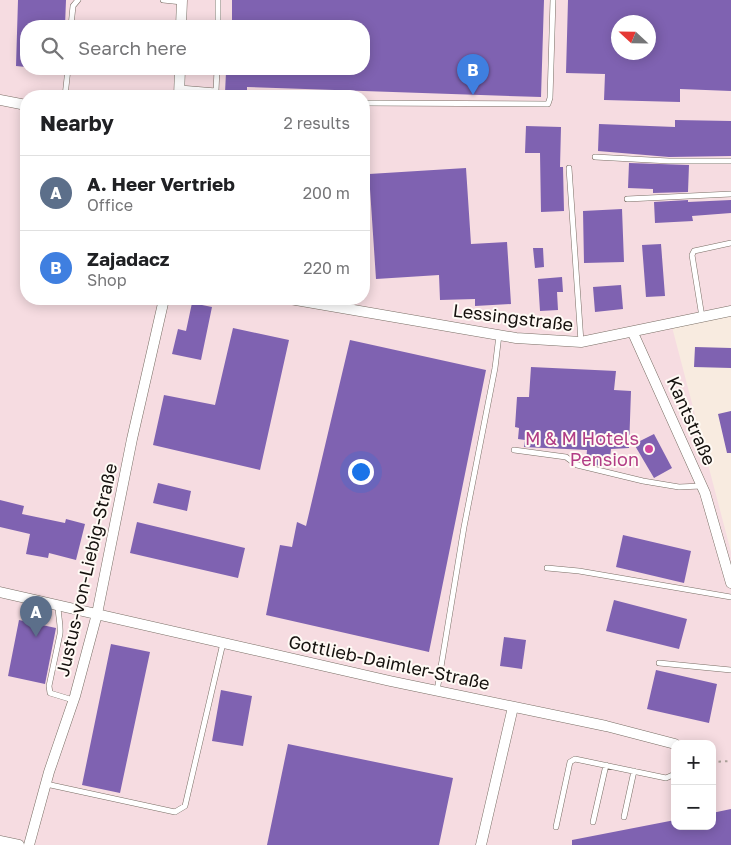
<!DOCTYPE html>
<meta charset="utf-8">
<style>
:root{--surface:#fff;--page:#f6f6f6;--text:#202124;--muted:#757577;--line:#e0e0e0;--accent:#7d6e0a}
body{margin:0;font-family:"Golos Text",sans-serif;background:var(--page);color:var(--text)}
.controls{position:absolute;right:15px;bottom:15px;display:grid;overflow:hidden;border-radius:10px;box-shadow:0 2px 12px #0003}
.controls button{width:45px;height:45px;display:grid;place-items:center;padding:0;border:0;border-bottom:1px solid var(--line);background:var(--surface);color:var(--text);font:25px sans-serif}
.compass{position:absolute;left:611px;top:15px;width:45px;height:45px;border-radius:50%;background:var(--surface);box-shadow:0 2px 12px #0003;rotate:292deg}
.you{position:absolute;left:360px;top:471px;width:18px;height:18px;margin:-12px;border:4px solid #fff;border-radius:50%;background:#1a73e8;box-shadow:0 0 0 8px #1a73e833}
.badge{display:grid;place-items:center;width:32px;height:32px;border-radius:50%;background:var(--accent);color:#fff;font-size:16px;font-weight:700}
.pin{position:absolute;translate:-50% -41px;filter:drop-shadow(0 1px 2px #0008)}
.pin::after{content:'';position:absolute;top:26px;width:18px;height:15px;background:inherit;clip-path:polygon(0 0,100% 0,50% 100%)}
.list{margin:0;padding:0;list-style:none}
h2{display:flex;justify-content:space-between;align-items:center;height:65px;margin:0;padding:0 20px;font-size:21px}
h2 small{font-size:16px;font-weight:400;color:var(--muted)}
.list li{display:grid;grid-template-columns:32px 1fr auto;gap:15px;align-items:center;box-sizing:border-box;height:75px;padding:0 20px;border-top:1px solid var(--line)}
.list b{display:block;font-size:19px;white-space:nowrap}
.list p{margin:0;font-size:16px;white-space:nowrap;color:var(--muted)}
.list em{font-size:16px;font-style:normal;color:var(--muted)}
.icon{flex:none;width:28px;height:28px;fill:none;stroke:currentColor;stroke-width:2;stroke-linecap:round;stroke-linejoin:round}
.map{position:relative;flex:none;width:731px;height:845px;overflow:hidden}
.search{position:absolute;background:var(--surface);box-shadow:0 2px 12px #0003;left:20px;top:20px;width:350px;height:55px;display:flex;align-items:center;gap:12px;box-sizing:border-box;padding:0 18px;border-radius:20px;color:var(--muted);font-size:19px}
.panel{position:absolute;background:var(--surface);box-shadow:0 2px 12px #0003;left:20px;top:90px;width:350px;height:215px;border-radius:20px}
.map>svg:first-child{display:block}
.commercial{fill:#f6dce1;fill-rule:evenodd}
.building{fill:#7f62b1;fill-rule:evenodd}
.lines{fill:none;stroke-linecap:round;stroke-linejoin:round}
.service-casing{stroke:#796e65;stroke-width:6}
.minor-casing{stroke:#796e65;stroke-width:11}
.path{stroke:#aca29a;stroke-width:2;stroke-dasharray:2.5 4;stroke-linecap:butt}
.service{stroke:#fff;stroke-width:5}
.minor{stroke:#fff;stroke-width:10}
.hotel-dot{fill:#d1479c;stroke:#fffaf5;stroke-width:2}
.labels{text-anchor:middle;stroke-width:4;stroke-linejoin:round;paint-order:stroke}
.street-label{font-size:18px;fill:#15110e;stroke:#fffaf5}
.hotel-label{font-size:18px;fill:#b23c85;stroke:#fffaf5;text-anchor:end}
</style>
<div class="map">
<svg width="731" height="845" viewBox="0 0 731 845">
<rect width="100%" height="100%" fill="#f8ebe0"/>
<!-- commercial -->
<path class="commercial" d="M0 0H731V313L672 327 731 552V845H0ZM618 22H648V52H618ZM26 26H364V69H26ZM26 96H364V299H26ZM675 744H712V826H675Z"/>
<!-- building -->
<path class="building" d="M18 0H66L65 26H26V67L16 66Z
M232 0H544L541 97 247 87V94L225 93 226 72H231L232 69H364V26H232Z
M568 0H731V91L680 89V102L604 100 605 74 566 73ZM618 22H648V52H618Z
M675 120 731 121V156L669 157 598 151 599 124 675 127Z
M526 126 561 127 560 167H563L564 211 541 212 540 153H525Z
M629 163 689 165 688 192 653 193V189L628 188Z
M466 168 471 244 507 242 511 304 475 306V299L440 300 439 275 376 279 369 174Z
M688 200V202L731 200V213L692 216 693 221 655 223 654 202Z
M622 209 624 262 584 263 583 211Z
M661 244 665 296 646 297 642 245Z
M533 248H543L544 267 535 268Z
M562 277 563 292H557L558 310 540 311 538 279Z
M621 285 623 309 595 312 593 287Z
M192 303 212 307 201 360 172 354 178 329 186 331Z
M233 328 289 340 260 470 153 445 164 395 215 405Z
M350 340 486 370 429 652 266 615 280 545 292 547 297 522 306 526Z
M695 347 731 348V368L694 367Z
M531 367 616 371 614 390 631 391 629 448 611 449 609 468 586 463 587 450 524 447 525 440 518 439 519 428 515 427 517 397H529Z
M731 411V453H727L718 414Z
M654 434 672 468 654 478 634 444Z
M158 483 191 491 187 511 153 503Z
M0 500 24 506 22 514 65 523 66 519 85 524 76 560 49 553 48 558 26 554 30 534 0 527Z
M137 522 245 548 238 578 130 553Z
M623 535 691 551 684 583 616 567Z
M614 600 687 619 679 649 606 631Z
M19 620 56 628 45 684 8 676Z
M504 637 526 640 522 669 500 666Z
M111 644 150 652 120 793 82 785Z
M656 670 717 684 709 723 647 709Z
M221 690 252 696 243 746 212 741Z
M288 744 453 778 439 845H267Z
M731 809V845H572V840L675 820V826H712V813Z"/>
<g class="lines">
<defs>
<path id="service" d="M163 0 182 2
M71 26 73 6 78 0
M218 26V0
M180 88 216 91 222 96
M216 91 217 69
M65 96 68 69
M364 103 548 104 550 98 553 0
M595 157 669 161H731
M569 168 581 342
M627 199 731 194
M702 317 692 255 694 251 731 243
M514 450 566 457 577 465 643 481 679 487 701 486
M547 568 579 571 731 597
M58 605C58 616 61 624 60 634L49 686 50 693 73 700
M659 663 731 670
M437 691 464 527 495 368 499 335
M46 784 175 812 185 806 223 643
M624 817 634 771
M593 822 606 765
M556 827 570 762 575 759 666 778 675 774"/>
<path id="minor" d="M181 26 182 0
M179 96 180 69
M0 100 26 105
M290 299 516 338 581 342 731 311
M633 333 705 493 731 583
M0 592 390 681 606 726 675 744
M0 841 19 845
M29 845 49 772 75 696 97 614 132 439 164 299
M481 845 513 707"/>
</defs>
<!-- service casing -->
<use href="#service" class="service-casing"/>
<!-- minor casing -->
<use href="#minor" class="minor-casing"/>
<!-- path -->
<path class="path" d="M712 762 731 761"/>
<!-- service -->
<use href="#service" class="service"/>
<!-- minor -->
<use href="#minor" class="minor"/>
</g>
<!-- markers -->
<circle class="hotel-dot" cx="649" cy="449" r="5"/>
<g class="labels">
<!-- street labels -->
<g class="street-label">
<text transform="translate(513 318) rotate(7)" y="6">Lessingstraße</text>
<text transform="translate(691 421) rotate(66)" y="6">Kantstraße</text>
<text transform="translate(87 570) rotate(-77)" y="6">Justus-von-Liebig-Straße</text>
<text transform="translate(389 663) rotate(12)" y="6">Gottlieb-Daimler-Straße</text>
</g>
<!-- hotel labels -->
<g class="hotel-label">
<text x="639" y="445">M &amp; M Hotels<tspan x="639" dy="21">Pension</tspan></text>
</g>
</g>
</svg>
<div class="controls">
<button>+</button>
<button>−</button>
</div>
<svg class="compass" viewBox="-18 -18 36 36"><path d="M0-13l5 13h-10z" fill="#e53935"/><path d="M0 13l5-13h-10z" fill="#757577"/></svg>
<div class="you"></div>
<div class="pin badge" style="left:36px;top:637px;background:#5c6f8a">A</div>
<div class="pin badge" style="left:473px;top:95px;background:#3f7fe0">B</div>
<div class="search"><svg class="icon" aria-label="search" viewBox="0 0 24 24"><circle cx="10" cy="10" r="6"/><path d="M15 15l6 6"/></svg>Search here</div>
<section class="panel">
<h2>Nearby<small>2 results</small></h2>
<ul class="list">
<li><span class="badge" style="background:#5c6f8a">A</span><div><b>A. Heer Vertrieb</b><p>Office</p></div><em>200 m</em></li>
<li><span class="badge" style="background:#3f7fe0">B</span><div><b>Zajadacz</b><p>Shop</p></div><em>220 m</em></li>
</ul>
</section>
</div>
